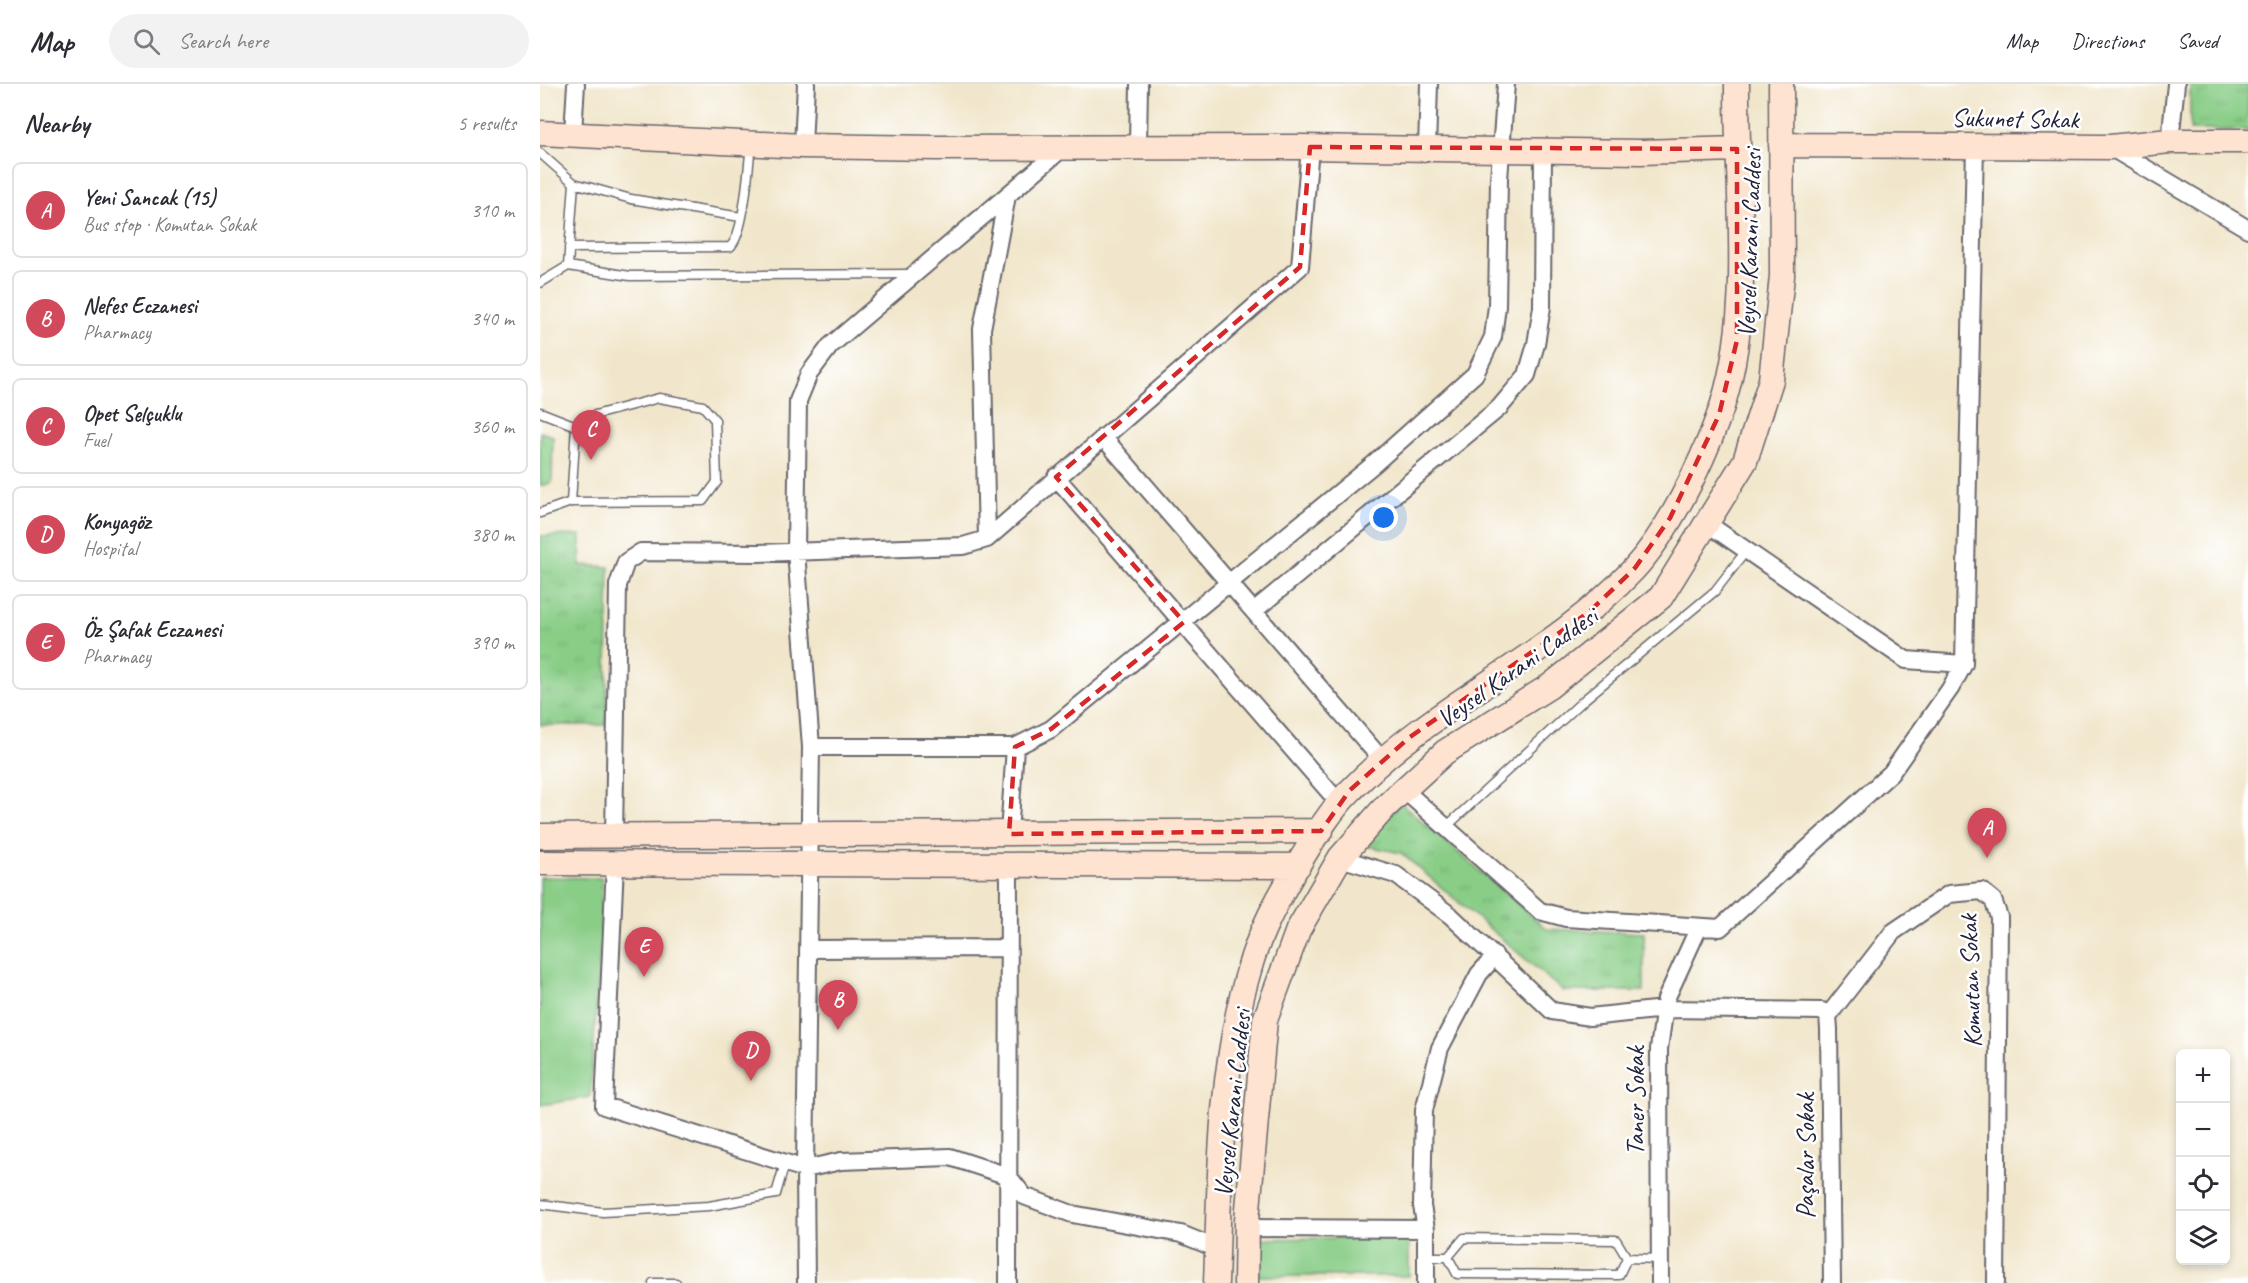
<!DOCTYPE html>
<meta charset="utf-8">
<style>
:root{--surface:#fff;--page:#f2f2f3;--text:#2b2b33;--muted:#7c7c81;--line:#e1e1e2;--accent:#d1495b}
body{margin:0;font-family:Caveat,sans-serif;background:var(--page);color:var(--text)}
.controls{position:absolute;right:18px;bottom:18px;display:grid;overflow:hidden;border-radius:9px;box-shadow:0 3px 9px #0003}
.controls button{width:54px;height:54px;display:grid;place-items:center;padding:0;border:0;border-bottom:2px solid var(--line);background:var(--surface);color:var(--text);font:30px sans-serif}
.you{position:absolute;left:844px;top:434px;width:21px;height:21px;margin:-15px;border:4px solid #fff;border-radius:50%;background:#1a73e8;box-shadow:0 0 0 9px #1a73e833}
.badge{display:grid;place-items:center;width:39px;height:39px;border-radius:50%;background:var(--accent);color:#fff;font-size:20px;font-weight:700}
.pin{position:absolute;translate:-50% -50px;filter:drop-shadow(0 2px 3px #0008)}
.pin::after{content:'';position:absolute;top:32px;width:21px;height:18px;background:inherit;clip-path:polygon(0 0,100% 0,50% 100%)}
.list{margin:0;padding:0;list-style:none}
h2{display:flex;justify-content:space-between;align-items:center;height:78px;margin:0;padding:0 24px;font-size:26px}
h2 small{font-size:20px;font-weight:400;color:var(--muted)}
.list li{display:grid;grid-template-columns:39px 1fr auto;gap:18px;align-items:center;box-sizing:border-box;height:96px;margin:0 12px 12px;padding:0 12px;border:2px solid var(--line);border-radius:9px}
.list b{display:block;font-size:22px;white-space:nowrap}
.list p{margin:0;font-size:20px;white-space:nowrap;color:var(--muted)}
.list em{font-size:20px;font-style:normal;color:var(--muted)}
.icon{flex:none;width:33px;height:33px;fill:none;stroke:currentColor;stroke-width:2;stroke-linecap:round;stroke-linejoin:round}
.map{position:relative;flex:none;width:1708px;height:1199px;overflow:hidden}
header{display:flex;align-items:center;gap:36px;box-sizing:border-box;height:84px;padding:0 30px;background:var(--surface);border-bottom:2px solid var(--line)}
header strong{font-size:28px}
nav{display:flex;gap:33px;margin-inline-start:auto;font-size:21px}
.search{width:420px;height:54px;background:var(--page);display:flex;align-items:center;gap:15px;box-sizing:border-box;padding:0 21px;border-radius:33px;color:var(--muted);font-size:22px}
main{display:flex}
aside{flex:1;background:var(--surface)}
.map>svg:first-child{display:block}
.grass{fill:#89cd87;stroke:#567861;stroke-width:1.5}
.park{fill:url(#park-tufts);stroke:#567861;stroke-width:1.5}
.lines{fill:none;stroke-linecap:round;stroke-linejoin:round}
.lane-casing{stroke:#6a676d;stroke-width:11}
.street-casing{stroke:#6a676d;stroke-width:20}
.secondary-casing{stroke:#6a676d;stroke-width:27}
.lane{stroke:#fff;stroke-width:8}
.street{stroke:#fff;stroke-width:16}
.secondary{stroke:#fee3d1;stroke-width:24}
.marked{fill:none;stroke:#d62828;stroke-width:4.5;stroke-dasharray:12 8;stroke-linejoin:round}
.labels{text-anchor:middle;stroke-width:5;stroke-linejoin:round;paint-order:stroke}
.street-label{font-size:26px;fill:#22223b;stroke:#fff}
</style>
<header>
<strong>Map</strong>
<div class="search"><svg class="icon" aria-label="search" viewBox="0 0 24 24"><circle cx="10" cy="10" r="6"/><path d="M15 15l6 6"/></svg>Search here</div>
<nav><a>Map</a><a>Directions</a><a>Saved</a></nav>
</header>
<main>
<aside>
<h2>Nearby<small>5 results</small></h2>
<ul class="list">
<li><span class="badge">A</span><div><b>Yeni Sancak (15)</b><p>Bus stop · Komutan Sokak</p></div><em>310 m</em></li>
<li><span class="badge">B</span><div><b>Nefes Eczanesi</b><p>Pharmacy</p></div><em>340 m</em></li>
<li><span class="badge">C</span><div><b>Opet Selçuklu</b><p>Fuel</p></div><em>360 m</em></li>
<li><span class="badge">D</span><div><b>Konyagöz</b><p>Hospital</p></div><em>380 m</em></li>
<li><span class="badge">E</span><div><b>Öz Şafak Eczanesi</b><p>Pharmacy</p></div><em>390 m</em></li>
</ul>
</aside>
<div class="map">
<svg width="1708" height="1199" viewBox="0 0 1708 1199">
<defs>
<pattern id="park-tufts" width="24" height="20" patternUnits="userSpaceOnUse" patternTransform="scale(1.5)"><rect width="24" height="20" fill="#89cd87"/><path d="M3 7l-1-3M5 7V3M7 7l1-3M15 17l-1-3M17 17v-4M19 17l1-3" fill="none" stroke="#76b075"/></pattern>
</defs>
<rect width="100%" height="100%" fill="#fff"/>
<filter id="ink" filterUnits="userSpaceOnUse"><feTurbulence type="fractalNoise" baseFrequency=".0167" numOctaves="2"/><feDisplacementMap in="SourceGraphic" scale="12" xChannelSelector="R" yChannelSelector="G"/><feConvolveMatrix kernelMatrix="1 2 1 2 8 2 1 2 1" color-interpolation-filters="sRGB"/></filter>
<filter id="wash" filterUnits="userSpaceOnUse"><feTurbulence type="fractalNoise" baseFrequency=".008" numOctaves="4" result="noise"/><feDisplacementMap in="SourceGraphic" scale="24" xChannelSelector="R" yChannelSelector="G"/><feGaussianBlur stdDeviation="1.35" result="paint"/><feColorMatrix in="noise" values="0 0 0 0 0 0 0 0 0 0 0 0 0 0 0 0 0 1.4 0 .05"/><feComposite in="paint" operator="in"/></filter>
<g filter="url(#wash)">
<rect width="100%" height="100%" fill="#f1e6cb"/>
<!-- grass -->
<path class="grass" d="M0 348 13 352 12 399 0 402Z
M0 793 62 794 61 855 50 1013 0 1021Z
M862 1153 869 1162V1192H718L720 1155Z"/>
<!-- park -->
<path class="park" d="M1650 0H1708V46H1650Z
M41 451 40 481 69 483 66 641H0V452Z
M861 719 1007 845 1104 849V907H1023L861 769 822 761Z"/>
</g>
<g filter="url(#ink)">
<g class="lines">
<defs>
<path id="lane" d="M0 69 34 99 28 182 0 199
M34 99 91 115 201 133
M29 164 190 163C205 149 208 83 211 61
M28 182 90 192 372 190
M0 328 36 342 31 418 0 429
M31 418 163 417 177 398 175 336 163 322 119 314 55 331 36 342
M906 743 1045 615 1175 507 1206 467
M0 1120 63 1128 169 1122 236 1110 245 1079
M924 1154 1076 1156 1087 1174 1079 1191 917 1190 908 1173Z
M886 1173H908
M1087 1174 1120 1175
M113 1199H136"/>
<path id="street" d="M33 49 36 0
M1630 57 1636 0
M263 62 266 0
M598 63 599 0
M1570 63 1708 145
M887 65 889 0
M563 353 843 677
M516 393 800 720
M1168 440 1366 576 1424 580 1435 61
M447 455 442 245 467 112
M715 526 959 324 987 291 996 260 1002 223 1003 67
M271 663H475L511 645 834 380 935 290 953 253 957 222 959 95 966 0
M864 706 1000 827 1026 834 1180 844 1351 689 1410 605 1424 580
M469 750 475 663
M74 752 78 501 86 478 101 468 219 469 423 462 447 455 760 183 770 63
M800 774 856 791 910 831 1012 927 1050 933 1124 925 1282 927 1288 932 1289 945 1292 1199
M75 780 64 1022 265 1085 271 663 256 467 258 317 269 290 290 262 524 63
M269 865 469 864
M1288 932 1353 848 1409 810 1442 807 1453 816 1459 833 1456 1199
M707 1144 886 1145
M266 1199 265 1085 301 1077 410 1073 468 1092 484 1112 532 1130 641 1150 678 1165
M468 1199 469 781
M886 1199V1145L882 1122 884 1026 900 964 939 890 955 872
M1120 1199 1119 965 1126 915 1159 843"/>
<path id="secondary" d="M0 49 263 62 395 64 762 63 1101 68 1197 65
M1241 61 1570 63 1630 57H1708
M0 752 781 747
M0 779 758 782
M676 1199C680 1094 679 988 709 886 719 848 739 813 759 779 774 754 791 725 812 705 895 619 1011 573 1093 486 1129 447 1160 383 1178 334 1216 232 1196 107 1197 0
M706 1199 707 1136 725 936 758 846 800 774 845 723 905 668 1010 602 1121 513 1205 377 1231 296 1242 192 1241 0"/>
</defs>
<!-- lane casing -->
<use href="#lane" class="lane-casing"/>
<!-- street casing -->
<use href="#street" class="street-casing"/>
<!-- secondary casing -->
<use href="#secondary" class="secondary-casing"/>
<!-- lane -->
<use href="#lane" class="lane"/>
<!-- street -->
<use href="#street" class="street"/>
<!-- secondary -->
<use href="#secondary" class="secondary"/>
</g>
</g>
<!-- marked area -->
<path class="marked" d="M770 63 1197 65V256L1179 331 1130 434 1095 484 1049 528 870 653 810 706 781 747 469 750 475 663 511 645 644 538 516 393 760 183Z"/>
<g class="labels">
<!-- street labels -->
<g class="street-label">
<text transform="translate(1475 34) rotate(1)" y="9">Sukunet Sokak</text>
<text transform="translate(1209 159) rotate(-88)" y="9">Veysel Karani Caddesi</text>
<text transform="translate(977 583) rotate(-35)" y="9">Veysel Karani Caddesi</text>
<text transform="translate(1430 897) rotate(-92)" y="9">Komutan Sokak</text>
<text transform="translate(1095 1017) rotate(-90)" y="9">Taner Sokak</text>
<text transform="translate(692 1019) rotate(-84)" y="9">Veysel Karani Caddesi</text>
<text transform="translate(1265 1072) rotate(-90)" y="9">Paşalar Sokak</text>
</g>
</g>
</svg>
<div class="controls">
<button>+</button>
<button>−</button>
<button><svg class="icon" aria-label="locate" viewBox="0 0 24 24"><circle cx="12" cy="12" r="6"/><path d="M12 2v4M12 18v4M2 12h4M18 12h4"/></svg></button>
<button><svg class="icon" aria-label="layers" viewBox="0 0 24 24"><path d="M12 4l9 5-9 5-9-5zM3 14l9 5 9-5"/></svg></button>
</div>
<div class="you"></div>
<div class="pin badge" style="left:1447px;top:774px">A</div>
<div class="pin badge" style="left:298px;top:946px">B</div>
<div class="pin badge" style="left:51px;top:376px">C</div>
<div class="pin badge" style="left:211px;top:997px">D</div>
<div class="pin badge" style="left:104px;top:893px">E</div>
</div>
</main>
